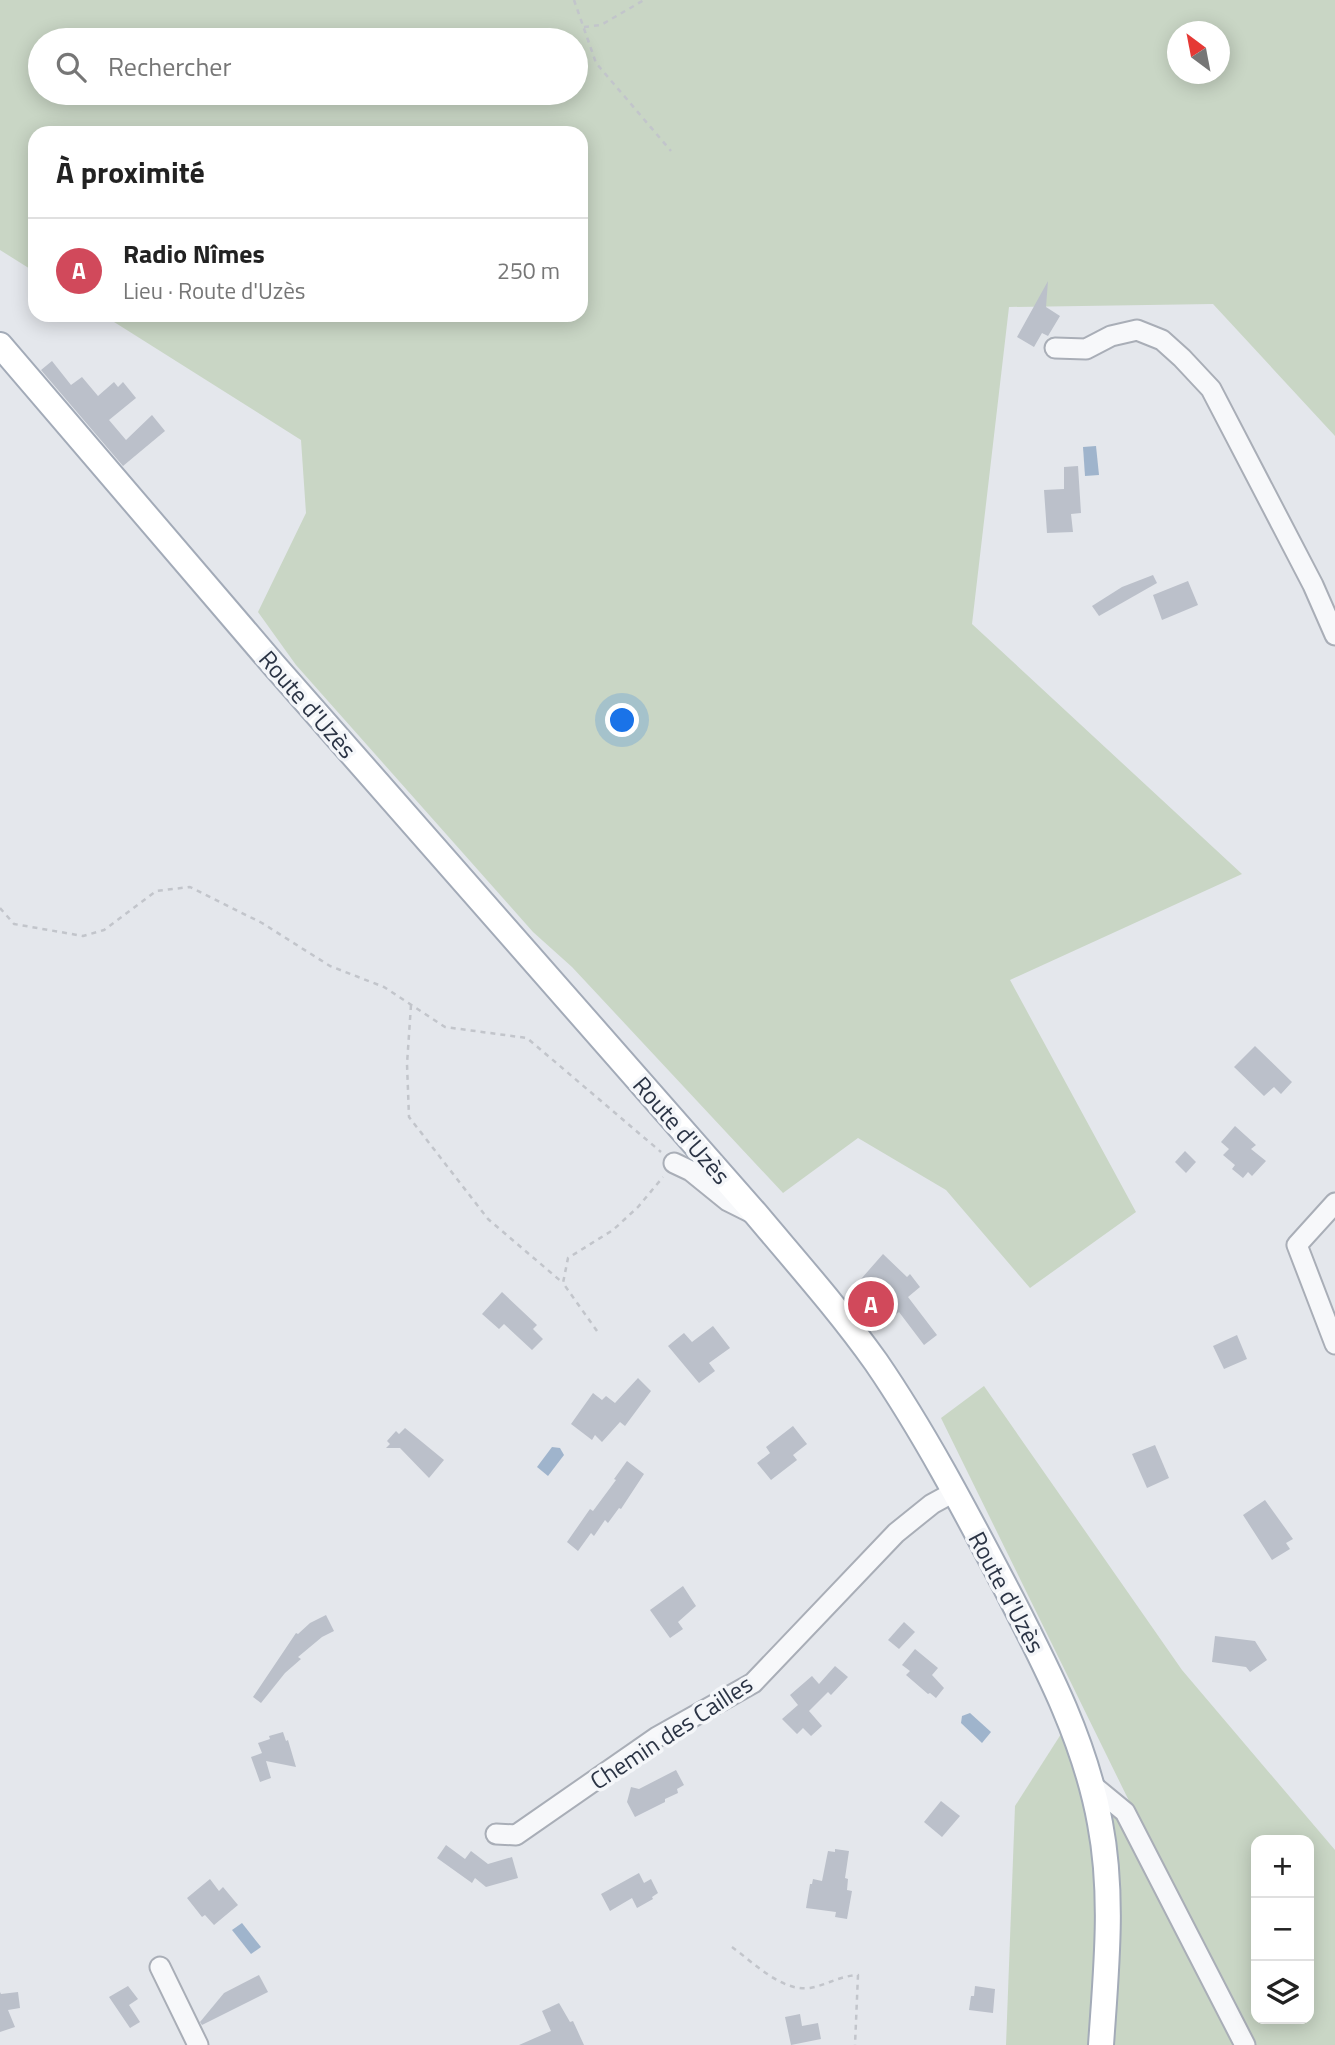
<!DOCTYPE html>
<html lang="fr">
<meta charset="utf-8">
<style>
body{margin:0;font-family:"Titillium Web",sans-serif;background:#f2f2f2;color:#222}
.controls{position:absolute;right:21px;bottom:21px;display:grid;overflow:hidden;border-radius:14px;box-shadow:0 4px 18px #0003}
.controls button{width:63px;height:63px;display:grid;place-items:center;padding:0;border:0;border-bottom:2px solid #e0e0e0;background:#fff;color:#222;font:35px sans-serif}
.compass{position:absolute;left:1167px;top:21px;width:63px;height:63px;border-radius:50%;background:#fff;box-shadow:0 4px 18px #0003;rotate:328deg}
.you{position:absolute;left:623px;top:721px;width:24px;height:24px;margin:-18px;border:5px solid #fff;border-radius:50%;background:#1a73e8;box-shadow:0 0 0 10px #1a73e833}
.badge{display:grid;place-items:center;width:46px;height:46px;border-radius:50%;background:#d1495b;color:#fff;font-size:23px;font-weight:700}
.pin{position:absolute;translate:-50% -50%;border:4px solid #fff;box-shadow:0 2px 7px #0006}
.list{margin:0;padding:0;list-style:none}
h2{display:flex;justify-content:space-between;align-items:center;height:91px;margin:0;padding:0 28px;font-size:30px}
h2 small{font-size:23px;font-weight:400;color:#767676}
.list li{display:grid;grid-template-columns:46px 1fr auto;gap:21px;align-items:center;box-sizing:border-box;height:105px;padding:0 28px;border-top:2px solid #e0e0e0}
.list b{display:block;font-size:26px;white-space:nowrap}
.list p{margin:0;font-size:23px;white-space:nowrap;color:#767676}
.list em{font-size:23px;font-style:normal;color:#767676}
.icon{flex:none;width:38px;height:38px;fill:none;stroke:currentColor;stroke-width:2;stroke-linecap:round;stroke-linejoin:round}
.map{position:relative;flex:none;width:1335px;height:2045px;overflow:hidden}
.search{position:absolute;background:#fff;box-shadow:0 4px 18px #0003;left:28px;top:28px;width:560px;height:77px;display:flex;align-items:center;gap:18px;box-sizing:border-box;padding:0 24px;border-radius:38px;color:#767676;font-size:26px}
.panel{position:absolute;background:#fff;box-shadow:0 4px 18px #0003;left:28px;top:126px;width:560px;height:196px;border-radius:21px}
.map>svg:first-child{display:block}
.green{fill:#c9d6c5;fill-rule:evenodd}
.water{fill:#9fb4cc}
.building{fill:#bbc0ca}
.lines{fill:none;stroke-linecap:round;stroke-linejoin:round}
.minor-casing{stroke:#a9aeb7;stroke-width:23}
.major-casing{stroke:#a3abb8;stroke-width:28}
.path{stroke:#c2c5cb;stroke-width:2.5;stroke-dasharray:5 5;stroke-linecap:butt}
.minor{stroke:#f7f8fa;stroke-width:19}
.major{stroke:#fff;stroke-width:24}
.labels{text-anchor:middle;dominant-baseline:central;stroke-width:7;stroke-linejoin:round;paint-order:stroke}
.street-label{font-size:24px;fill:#2b3445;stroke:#f4f6f9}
</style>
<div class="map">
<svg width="1335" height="2045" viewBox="0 0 1335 2045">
<rect width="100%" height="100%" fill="#e4e7ec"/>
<!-- green -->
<g class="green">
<path d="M0 0H1335V436L1213 304 1009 307 972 624 1242 874 1010 980 1136 1212 1030 1288 946 1190 858 1138 783 1193 572 967 533 932 296 665 258 612 306 513 301 440 103 315H581V133H35V272L0 250ZM1178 32H1220V74H1178ZM40 40H576V93H40Z"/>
<path d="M984 1386 1182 1670 1335 1850V2045H1255L1132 1807 941 1418ZM1256 1840H1309V2019H1256Z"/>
<polygon points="1070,1720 1242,2045 1006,2045 1015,1806"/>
</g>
<!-- water -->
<g class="water">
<polygon points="1096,446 1099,475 1085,476 1083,447"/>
<polygon points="552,1447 560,1448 564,1455 548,1476 537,1467"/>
<polygon points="970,1713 991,1732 982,1743 961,1723 962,1716"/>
<polygon points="242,1923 261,1947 251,1954 232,1930"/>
</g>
<!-- building -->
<g class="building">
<polygon points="1048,281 1046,307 1060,316 1048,336 1042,333 1034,347 1017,337"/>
<polygon points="52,361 71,385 82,377 98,396 114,382 118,387 123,382 136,398 109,420 126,440 152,415 165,431 123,466 41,370"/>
<polygon points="1078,466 1081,513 1071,514 1073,532 1047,533 1044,490 1064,489 1064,467"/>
<polygon points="1153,575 1157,583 1099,616 1092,606 1122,587"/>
<polygon points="1188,581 1198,605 1162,620 1153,595"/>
<polygon points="1255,1046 1292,1082 1281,1094 1274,1087 1264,1096 1234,1067"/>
<polygon points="1235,1126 1256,1145 1251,1149 1266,1161 1252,1176 1248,1172 1243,1178 1232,1169 1235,1165 1223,1155 1229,1149 1221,1142"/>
<polygon points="1185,1151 1196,1162 1186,1173 1175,1162"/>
<polygon points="883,1254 907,1277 910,1274 920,1287 908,1297 937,1335 924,1345 899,1312 878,1329 847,1295"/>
<polygon points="502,1292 537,1325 533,1329 543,1339 532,1350 504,1324 499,1329 482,1314"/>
<polygon points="713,1326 730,1348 709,1363 715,1371 699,1383 668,1346 684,1333 692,1342"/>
<polygon points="1237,1335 1247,1359 1224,1369 1213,1346"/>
<polygon points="638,1378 651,1391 625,1426 620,1422 602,1442 595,1435 592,1440 571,1424 593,1393 602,1400 606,1396 615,1403"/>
<polygon points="793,1426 807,1444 793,1455 797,1460 771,1480 757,1463 770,1453 766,1447"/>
<polygon points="405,1428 444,1460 429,1478 400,1448 386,1448 390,1444 387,1441 396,1431 399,1434"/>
<polygon points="1155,1445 1169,1478 1147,1488 1132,1454"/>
<polygon points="627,1461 644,1474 621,1509 619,1508 608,1523 605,1520 594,1536 591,1533 578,1551 567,1542 590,1509 593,1511 616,1480 614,1479"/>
<polygon points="1265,1500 1293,1539 1286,1543 1290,1549 1272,1560 1243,1515"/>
<polygon points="683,1586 696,1606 678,1622 683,1629 670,1638 650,1610"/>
<polygon points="326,1615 334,1631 322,1637 298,1657 301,1659 285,1673 261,1703 253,1697 296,1633 298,1634 310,1623"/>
<polygon points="904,1622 915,1632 899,1649 888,1640"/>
<polygon points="1215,1636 1255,1641 1267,1660 1250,1672 1246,1667 1212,1662"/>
<polygon points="915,1649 938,1668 932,1675 944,1688 936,1698 930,1693 928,1694 906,1675 910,1671 902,1665"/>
<polygon points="835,1666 848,1677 831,1695 828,1692 809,1711 822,1726 811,1736 803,1728 797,1734 782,1719 798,1705 790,1695 812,1676 819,1684"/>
<polygon points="283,1732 286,1741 288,1740 296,1767 266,1761 271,1778 260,1782 251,1757 262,1753 258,1743 270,1739 269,1736"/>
<polygon points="676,1770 684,1785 677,1789 678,1793 665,1799 665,1802 635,1817 627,1802 631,1787 639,1789"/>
<polygon points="941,1801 960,1816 942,1837 924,1822"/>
<polygon points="446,1845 465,1859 471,1851 488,1864 512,1857 518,1878 486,1887 475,1878 472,1883 437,1858"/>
<polygon points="835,1849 849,1851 845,1878 848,1879 847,1890 852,1891 847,1919 835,1917 836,1912 806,1908 810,1884 812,1884 813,1879 822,1881 828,1851 835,1852"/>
<polygon points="639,1873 644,1883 651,1879 658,1893 652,1897 653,1899 637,1908 632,1898 610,1911 601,1894"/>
<polygon points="210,1879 219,1891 223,1887 238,1905 214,1925 205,1915 202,1917 187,1898"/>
<polygon points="259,1975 268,1992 202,2025 200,2022 224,1993"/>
<polygon points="128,1986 138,1999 129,2005 140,2022 130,2028 109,1997"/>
<polygon points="975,1986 995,1989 993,2013 969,2010 971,1996 974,1996"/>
<polygon points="0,1992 1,1994 18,1992 20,2008 8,2010 15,2027 0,2032"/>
<polygon points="559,2003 570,2022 573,2021 584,2045 519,2045 551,2031 542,2011"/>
<polygon points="800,2014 802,2026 818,2023 821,2039 791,2045 785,2017"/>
</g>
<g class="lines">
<defs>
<g id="minor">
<polyline points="1055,348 1086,349 1111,336 1137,330 1162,340 1182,358 1211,389 1313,585 1335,635"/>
<polyline points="674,1163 691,1171 728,1201 752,1213"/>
<polyline points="1335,1203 1297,1245 1335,1344"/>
<polyline points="1091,1784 1125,1812 1245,2045"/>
<polyline points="496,1834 516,1835 657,1737 753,1683 896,1533 932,1504 954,1492"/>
<polyline points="160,1967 198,2045"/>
</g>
<path id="major" d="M0 345 273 664 756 1214C797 1263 839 1310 876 1362 926 1435 967 1514 1008 1592 1046 1666 1085 1740 1100 1823 1114 1896 1106 1971 1101 2045"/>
</defs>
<!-- minor casing -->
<use href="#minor" class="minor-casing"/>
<!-- major casing -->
<use href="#major" class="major-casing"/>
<!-- path -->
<g class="path">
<polyline points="574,0 596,63 671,151"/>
<polyline points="584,27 601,25 644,0"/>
<polyline points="0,908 14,924 83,936 104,930 156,891 190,887 262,923 330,966 384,987 445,1027 527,1038 661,1152"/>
<polyline points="411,1005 407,1064 409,1117 488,1219 563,1283"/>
<polyline points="597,1331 563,1283 568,1258 613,1230 638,1207 663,1177"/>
<path d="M732 1947C754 1963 782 1992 810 1988 827 1985 839 1976 858 1975L855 2045"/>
</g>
<!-- minor -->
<use href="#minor" class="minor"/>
<!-- major -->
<use href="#major" class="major"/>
</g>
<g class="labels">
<!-- street labels -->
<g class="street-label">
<text transform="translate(308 704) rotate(49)">Route d'Uzès</text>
<text transform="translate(682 1130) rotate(49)">Route d'Uzès</text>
<text transform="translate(1007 1592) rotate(62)">Route d'Uzès</text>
<text transform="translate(671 1732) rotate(-33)">Chemin des Cailles</text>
</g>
</g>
</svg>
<div class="controls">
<button>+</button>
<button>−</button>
<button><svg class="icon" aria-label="layers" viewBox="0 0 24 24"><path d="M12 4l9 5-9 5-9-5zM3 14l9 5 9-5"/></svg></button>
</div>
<svg class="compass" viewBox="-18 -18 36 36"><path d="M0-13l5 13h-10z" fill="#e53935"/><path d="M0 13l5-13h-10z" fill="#767676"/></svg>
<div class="you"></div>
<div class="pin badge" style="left:871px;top:1304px">A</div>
<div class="search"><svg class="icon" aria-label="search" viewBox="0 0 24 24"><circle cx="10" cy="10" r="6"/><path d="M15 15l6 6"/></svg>Rechercher</div>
<section class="panel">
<h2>À proximité<small></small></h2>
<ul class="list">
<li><span class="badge">A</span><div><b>Radio Nîmes</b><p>Lieu · Route d'Uzès</p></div><em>250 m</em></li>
</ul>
</section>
</div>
